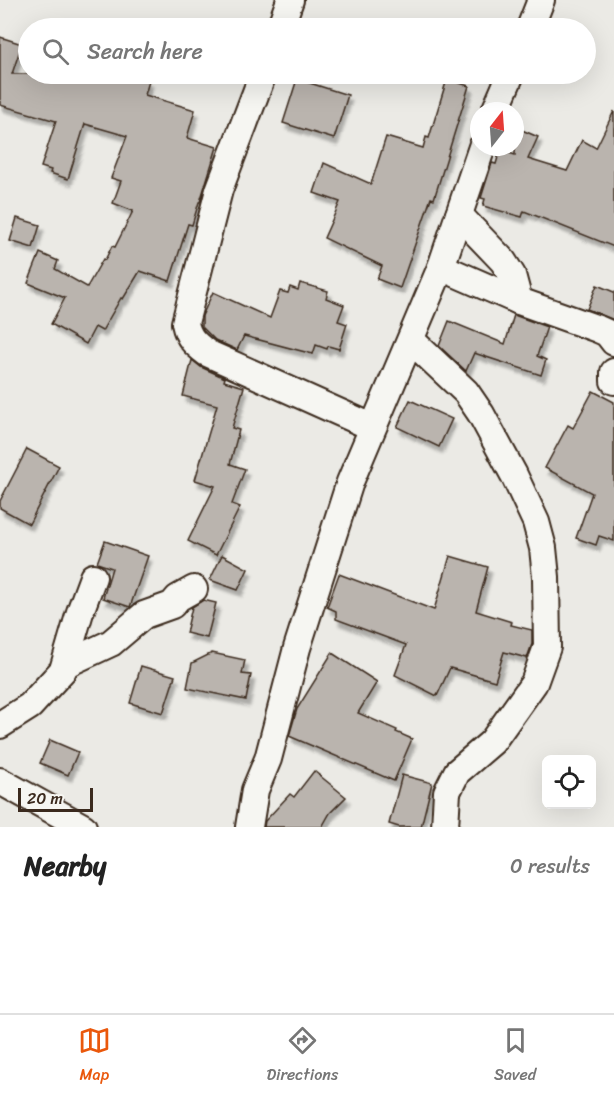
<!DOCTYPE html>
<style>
body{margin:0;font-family:Sriracha,sans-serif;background:#f6f6f6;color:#222}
.controls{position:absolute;right:18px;bottom:18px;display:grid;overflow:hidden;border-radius:9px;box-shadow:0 6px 24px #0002}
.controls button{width:54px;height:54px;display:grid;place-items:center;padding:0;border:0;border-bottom:2px solid #e0e0e0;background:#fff;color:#222;font:30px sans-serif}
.compass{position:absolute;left:470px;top:102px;width:54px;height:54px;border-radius:50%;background:#fff;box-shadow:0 6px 24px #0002;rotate:17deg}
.scale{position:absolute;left:18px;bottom:15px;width:75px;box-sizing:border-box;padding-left:6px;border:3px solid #3b2a1e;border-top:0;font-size:16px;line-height:21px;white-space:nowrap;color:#3b2a1e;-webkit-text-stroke:4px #f6f6f2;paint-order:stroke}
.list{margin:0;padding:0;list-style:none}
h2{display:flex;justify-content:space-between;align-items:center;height:78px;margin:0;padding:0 24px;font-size:26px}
h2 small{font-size:20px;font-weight:400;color:#767676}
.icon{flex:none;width:33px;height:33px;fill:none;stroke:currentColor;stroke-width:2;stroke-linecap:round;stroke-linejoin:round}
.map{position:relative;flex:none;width:614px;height:827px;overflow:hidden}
.search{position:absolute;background:#fff;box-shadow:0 6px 24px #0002;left:18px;right:18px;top:18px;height:66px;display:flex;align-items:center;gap:15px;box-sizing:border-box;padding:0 21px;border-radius:33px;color:#767676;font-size:22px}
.sheet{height:186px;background:#fff}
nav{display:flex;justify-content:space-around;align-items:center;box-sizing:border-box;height:84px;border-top:2px solid #e0e0e0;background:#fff;font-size:16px;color:#767676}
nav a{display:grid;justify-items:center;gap:3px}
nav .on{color:#ea580c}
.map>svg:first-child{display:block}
.building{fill:#bab4ae;stroke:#3b2a1e;stroke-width:1.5;filter:url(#shadow)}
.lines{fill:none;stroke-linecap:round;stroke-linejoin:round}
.minor-casing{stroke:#3b2a1e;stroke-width:30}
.minor{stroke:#f6f6f2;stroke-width:26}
</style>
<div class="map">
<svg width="614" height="827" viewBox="0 0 614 827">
<defs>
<filter id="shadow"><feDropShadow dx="3.5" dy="6" stdDeviation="1.5" flood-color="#0004"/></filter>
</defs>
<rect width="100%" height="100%" fill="#ebeae5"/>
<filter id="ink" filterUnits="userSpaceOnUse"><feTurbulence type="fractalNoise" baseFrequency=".0167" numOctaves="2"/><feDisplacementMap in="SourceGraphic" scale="12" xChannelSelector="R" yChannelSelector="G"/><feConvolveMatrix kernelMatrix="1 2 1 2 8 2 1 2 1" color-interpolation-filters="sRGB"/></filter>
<g filter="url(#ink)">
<!-- building -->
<g class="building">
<polygon points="0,37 22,44 12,74 127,74 149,81 145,95 195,110 187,138 217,147 200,202 199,202 192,225 188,224 170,281 140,271 123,299 121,298 102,331 95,327 86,344 51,324 65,298 28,283 40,253 58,261 55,269 87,287 103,259 105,260 112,246 115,247 133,211 113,203 121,181 111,178 127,136 85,124 68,179 50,173 51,170 41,167 56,121 0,105"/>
<polygon points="297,79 348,95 334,139 283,123"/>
<polygon points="447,79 469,86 434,199 431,198 400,288 377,279 382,266 324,238 340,202 314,193 324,163 371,184 386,137 423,148 426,137 429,138"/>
<polygon points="614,111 614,247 524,211 522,217 483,206 485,199 481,198 492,163 496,164 500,150 515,155 515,127 538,137 528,159 567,171 582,140 596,148"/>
<polygon points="17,218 40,225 33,248 10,241"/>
<polygon points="300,283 328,291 326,298 344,305 338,321 347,324 339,349 328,346 327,349 316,345 313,354 244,336 237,350 215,340 202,327 202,316 213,292 270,318 280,291 288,293 290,287 298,290"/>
<polygon points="597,285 614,292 614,320 587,309"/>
<polygon points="514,315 547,327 537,356 546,360 541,375 474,353 466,371 439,346 449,321 505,344"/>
<polygon points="192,360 201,367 225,378 224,381 244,387 232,428 239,430 230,464 245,469 232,504 240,507 216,555 188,541 215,486 195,480 217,405 183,396"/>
<polygon points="593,391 614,402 614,541 599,536 596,545 576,538 592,493 545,468 568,425 573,428"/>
<polygon points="410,400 452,419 439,447 397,427"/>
<polygon points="27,449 59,466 29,524 0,508 0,501"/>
<polygon points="105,541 148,556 130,607 103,598 112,568 97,563"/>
<polygon points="222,555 248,569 238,590 210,580"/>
<polygon points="450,556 488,567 476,611 512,622 511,625 532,630 532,644 527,658 504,652 495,681 450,668 437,696 395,675 406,645 336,619 336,611 327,607 339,574 434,610"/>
<polygon points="203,600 216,603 207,638 186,633 192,607"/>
<polygon points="212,653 245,660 242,674 251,675 246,700 187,688 192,663"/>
<polygon points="332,653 377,682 358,713 397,730 396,732 412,739 394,781 289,736 297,709"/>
<polygon points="141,666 175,676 163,713 130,703"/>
<polygon points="50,740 78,752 68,775 40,763"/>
<polygon points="314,771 346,797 330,813 322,827 264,827 265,821 290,794 294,797"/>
<polygon points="402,775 432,783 421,827 399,827 389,824"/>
</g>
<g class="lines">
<defs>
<g id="minor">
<polyline points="280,28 290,0"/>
<polyline points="530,28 541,0"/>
<path d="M263 74 219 190 185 323C188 338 195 344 207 353L372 427"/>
<polyline points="495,111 511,74"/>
<polyline points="459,215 503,261 512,275 519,301"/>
<polyline points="441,267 519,301 598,329 607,333 614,342"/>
<polyline points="411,340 466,392 481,414 514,475 536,522 543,548 546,577 547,647 534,683 492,742 457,772 447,792 445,827"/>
<polyline points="614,372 614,381"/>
<polyline points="66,664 111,643 144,615 172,605 178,598 194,589"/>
<polyline points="0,725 30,706 63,670 80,612 93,577"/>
<polyline points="0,781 83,827"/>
<polyline points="249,827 255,790 268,759 297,648 350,482 441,267 482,147"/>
</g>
</defs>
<!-- minor casing -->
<use href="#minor" class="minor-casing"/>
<!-- minor -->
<use href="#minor" class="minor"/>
</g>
</g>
</svg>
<div class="controls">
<button><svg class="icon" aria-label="locate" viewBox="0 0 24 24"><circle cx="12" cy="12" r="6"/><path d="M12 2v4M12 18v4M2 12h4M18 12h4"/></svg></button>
</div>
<svg class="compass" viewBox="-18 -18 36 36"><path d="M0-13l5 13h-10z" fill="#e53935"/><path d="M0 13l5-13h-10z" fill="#767676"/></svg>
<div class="scale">20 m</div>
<div class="search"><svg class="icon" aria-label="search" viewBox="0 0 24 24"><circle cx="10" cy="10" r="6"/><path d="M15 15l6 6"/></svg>Search here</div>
</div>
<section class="sheet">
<h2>Nearby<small>0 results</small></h2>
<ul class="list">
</ul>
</section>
<nav>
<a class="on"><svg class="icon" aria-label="map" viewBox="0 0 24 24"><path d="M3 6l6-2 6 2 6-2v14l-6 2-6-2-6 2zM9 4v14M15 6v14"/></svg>Map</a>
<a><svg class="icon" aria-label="directions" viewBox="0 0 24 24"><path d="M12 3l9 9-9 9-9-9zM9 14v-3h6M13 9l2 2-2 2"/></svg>Directions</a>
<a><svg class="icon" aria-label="saved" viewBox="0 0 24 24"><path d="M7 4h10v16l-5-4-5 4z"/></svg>Saved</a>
</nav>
